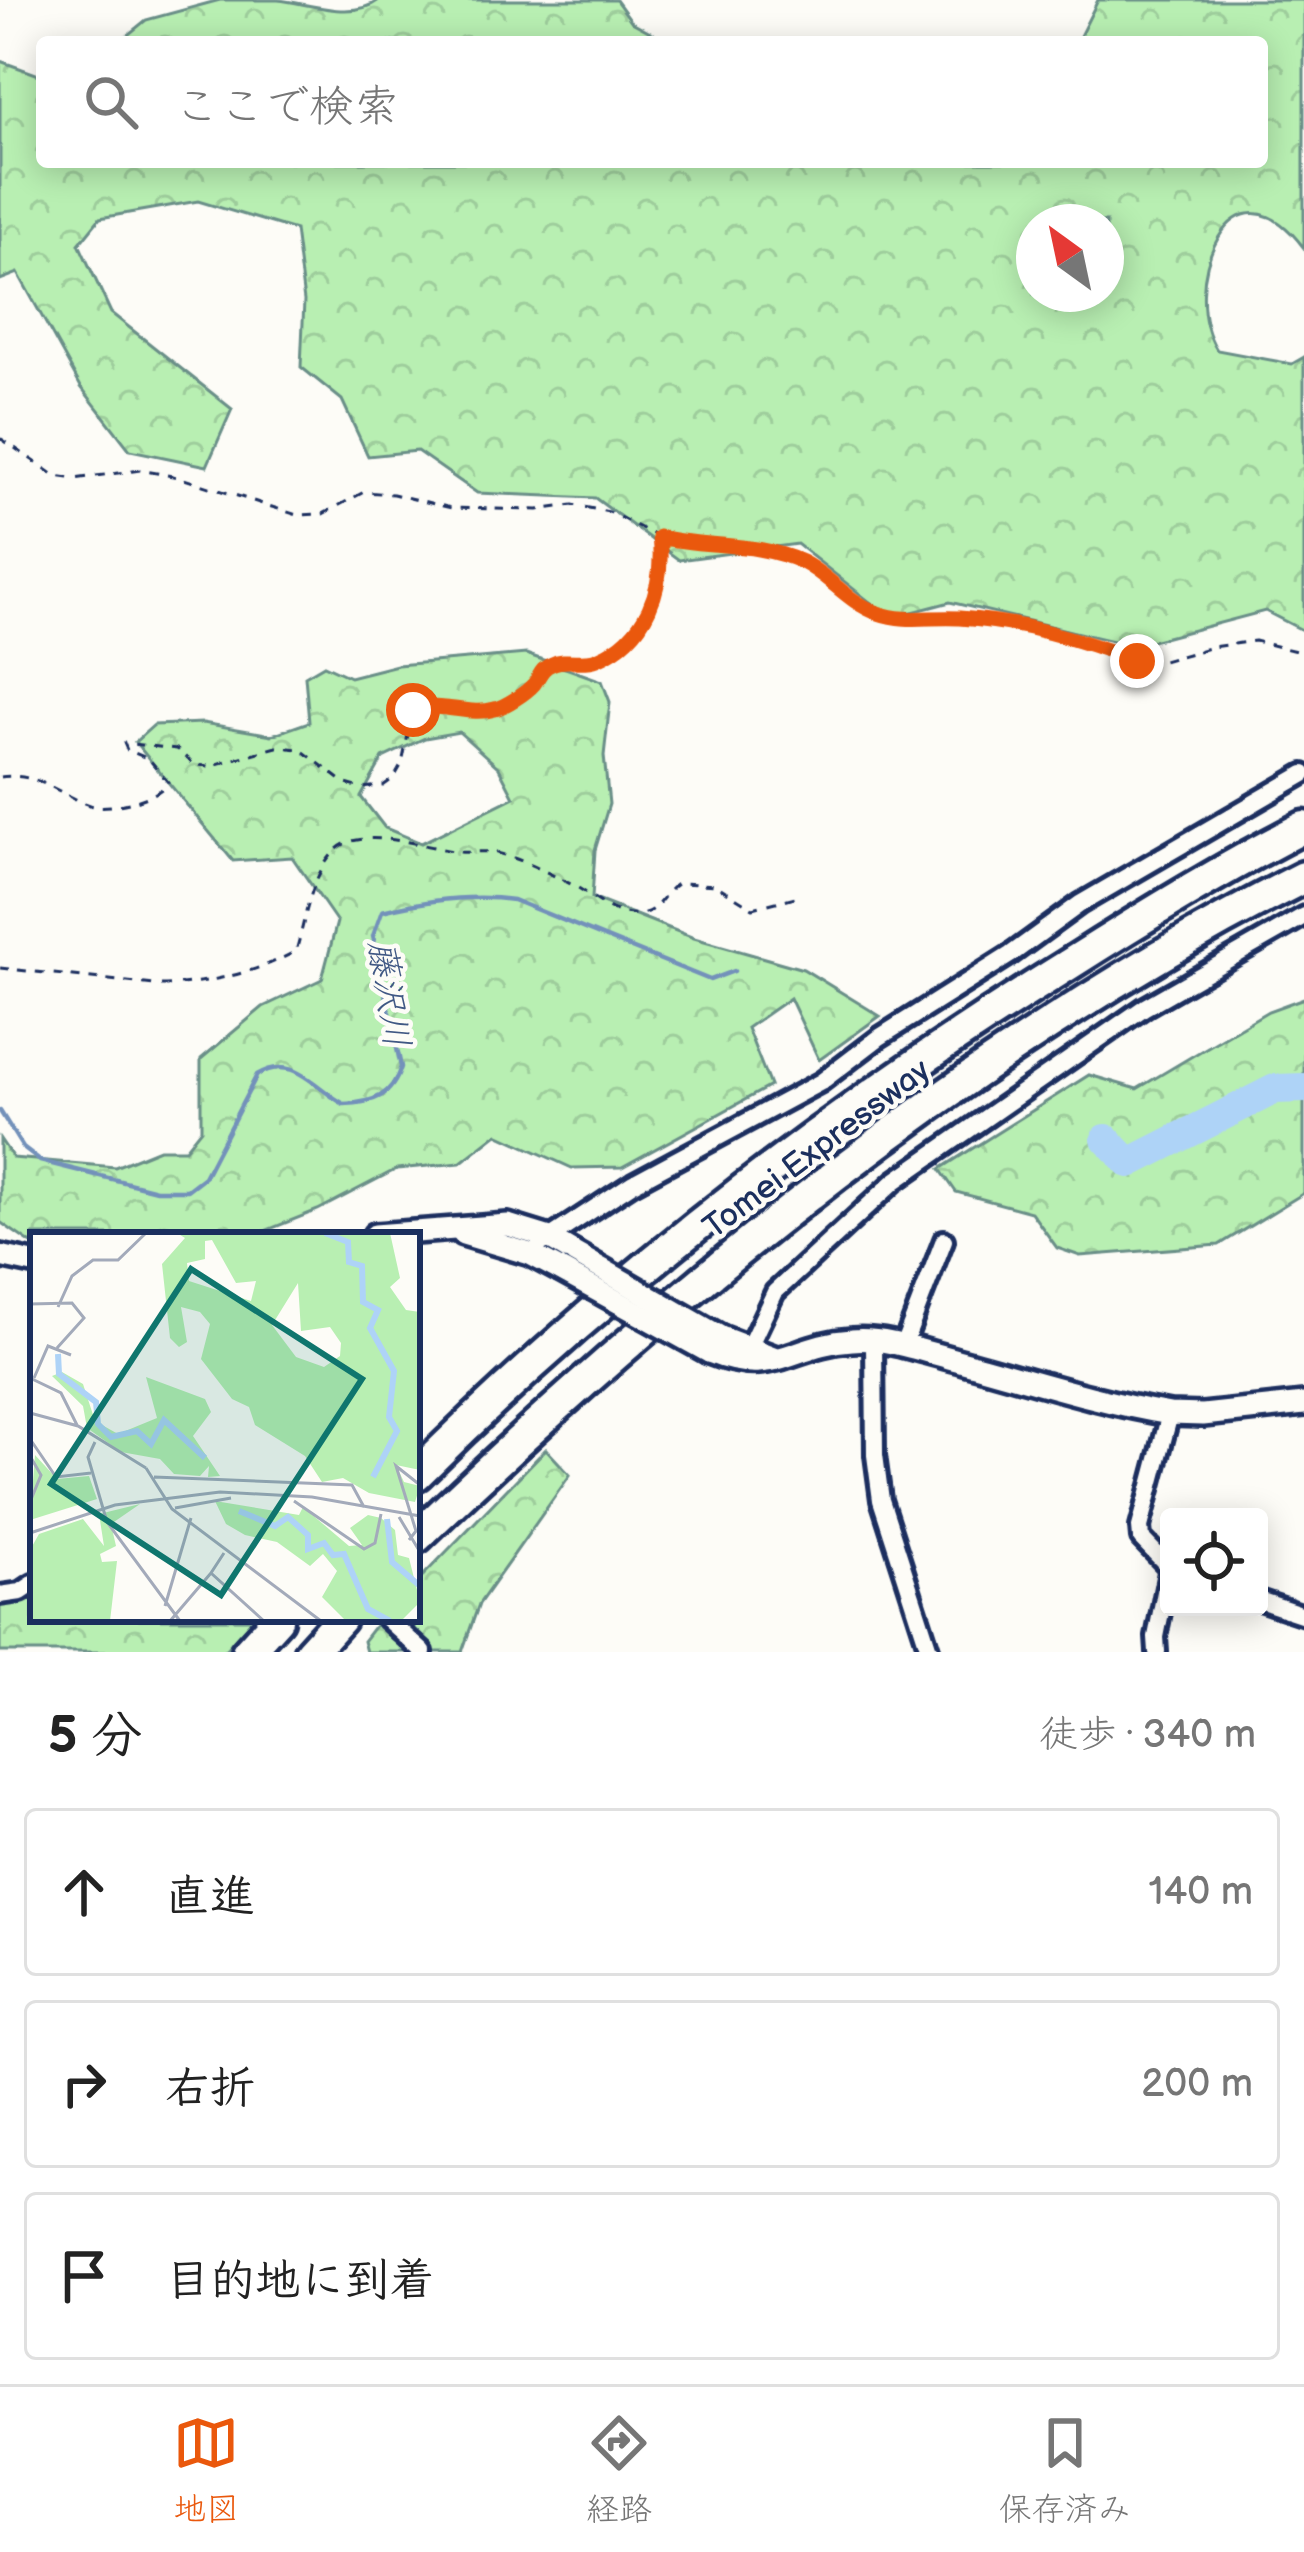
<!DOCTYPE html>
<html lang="ja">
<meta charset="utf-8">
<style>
body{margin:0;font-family:"Balsamiq Sans","Klee One",sans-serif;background:#f2f2f2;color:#222}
.controls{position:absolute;right:36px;bottom:36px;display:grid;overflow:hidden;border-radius:12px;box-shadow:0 6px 30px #0003}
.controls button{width:108px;height:108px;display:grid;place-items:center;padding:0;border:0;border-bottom:3px solid #e0e0e0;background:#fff;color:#222;font:60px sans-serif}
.compass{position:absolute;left:1016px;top:204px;width:108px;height:108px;border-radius:50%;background:#fff;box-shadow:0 6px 30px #0003;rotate:327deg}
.stop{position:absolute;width:36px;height:36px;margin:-27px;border:9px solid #ea580c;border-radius:50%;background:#fff}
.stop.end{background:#ea580c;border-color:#fff;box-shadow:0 3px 12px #0008}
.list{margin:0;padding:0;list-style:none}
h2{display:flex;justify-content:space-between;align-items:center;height:156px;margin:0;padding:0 48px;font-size:51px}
h2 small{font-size:39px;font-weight:400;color:#767676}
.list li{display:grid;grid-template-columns:78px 1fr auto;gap:36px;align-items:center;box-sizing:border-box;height:168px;margin:0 24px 24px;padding:0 24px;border:3px solid #e0e0e0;border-radius:12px}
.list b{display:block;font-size:45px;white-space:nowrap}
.list em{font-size:39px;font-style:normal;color:#767676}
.icon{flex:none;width:66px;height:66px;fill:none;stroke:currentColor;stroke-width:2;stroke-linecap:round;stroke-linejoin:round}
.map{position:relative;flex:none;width:1304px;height:1652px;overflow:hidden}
.search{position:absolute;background:#fff;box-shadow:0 6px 30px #0003;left:36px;right:36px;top:36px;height:132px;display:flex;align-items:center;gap:30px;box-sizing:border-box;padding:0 42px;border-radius:12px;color:#767676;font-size:45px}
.sheet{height:732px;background:#fff}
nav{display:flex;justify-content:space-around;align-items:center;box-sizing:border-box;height:168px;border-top:3px solid #e0e0e0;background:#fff;font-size:33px;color:#767676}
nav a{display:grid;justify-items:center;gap:6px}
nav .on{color:#ea580c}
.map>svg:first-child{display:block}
.forest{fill:url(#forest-crowns);stroke:#6a8f88;stroke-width:3;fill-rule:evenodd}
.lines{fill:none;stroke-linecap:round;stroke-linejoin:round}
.stream{stroke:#7391ba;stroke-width:4.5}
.river{stroke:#aed3f7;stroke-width:30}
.minor-casing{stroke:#1b2f5e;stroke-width:26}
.tertiary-casing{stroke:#1b2f5e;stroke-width:30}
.motorway-casing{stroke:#1b2f5e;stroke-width:39}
.path{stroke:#1b2f5e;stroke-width:3;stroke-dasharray:9 9;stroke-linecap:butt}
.minor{stroke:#fdfcf7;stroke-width:16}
.tertiary{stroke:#fdfcf7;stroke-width:21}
.motorway{stroke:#fdfcf7;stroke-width:30}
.tertiary-bridge-casing{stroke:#1b2f5e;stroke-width:30;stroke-linecap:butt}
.tertiary-bridge{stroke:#fdfcf7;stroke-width:21}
.route{stroke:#ea580c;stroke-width:15}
.labels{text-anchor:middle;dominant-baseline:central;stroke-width:9;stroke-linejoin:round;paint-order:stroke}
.street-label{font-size:33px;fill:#1b2f5e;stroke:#fdfcf7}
.water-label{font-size:36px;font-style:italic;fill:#405884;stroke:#fdfcf7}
.inset-river{fill:none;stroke:#aed3f7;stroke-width:6}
.inset-road{fill:none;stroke:#a3aaba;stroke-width:3}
.view{fill:#0f766e;fill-opacity:0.15;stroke:#0f766e;stroke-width:6}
.inset-edge{fill:none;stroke:#1b2f5e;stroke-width:6}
</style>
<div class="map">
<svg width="1304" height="1652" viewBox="0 0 1304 1652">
<defs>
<pattern id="forest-crowns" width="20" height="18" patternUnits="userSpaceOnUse" patternTransform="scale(3)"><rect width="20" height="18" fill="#b8efb2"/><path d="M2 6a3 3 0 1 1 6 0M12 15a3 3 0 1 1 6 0" fill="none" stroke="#9ecd9c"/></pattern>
</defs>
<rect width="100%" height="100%" fill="#fdfcf7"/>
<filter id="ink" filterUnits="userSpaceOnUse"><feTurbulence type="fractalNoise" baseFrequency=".00833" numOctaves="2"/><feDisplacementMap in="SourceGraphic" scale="24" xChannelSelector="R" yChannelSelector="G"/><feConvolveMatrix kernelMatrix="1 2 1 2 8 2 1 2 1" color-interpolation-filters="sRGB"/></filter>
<g filter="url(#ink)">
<!-- forest -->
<g class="forest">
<path d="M220 0C239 0 259 0 278 0 309 3 352 21 379 0H616L632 22 669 42H119L146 20Z"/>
<path d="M1098 0H1304V248C1231 150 1177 286 1217 350L1292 364 1304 357V631L1265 611 1133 646 950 602 890 618 797 544 679 560 595 498 477 493 417 451 368 456 342 400 301 367 304 301 295 230 198 201 100 218 79 244 111 313 232 409 207 466 130 450 81 387 18 273 0 280V61L42 76V162H1262V42H1077ZM1034 222H1106V294H1034Z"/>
<path d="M526 654 602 681 610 702 604 756 609 804 595 850 592 898 694 938 803 969 880 1016 819 1060 790 998 747 1028 770 1086 622 1167 572 1168 497 1134 460 1163 397 1169 318 1210 255 1235H33V1245L0 1222V1139L13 1158 115 1167 159 1149H185L201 1129V1059L263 1007 322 979 337 922 292 857 233 861 135 742 154 725 203 723 272 735 309 722 305 676 324 665 350 677 397 665ZM459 732 499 768 514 797 421 843 385 828 361 797 383 758 425 738Z"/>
<polygon points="1304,998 1304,1193 1219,1245 1080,1256 1057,1248 1031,1212 956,1192 940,1169 1089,1075 1137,1089 1268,1011"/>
<polygon points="546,1449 570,1475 479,1604 462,1652 366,1652 363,1641 380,1619 417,1619 417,1582"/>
<polygon points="33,1594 33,1619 253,1619 223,1652 0,1652 0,1605"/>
</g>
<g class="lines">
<!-- stream -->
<path class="stream" d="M0 1111 23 1148 40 1161 156 1190H187L204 1177 257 1075C293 1053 313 1087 344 1104 374 1103 392 1096 401 1067L373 936 382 911C423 901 471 894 513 900L710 980 734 971"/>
<!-- river -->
<polyline class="river" points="1106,1139 1129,1163 1275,1089 1304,1088"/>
<defs>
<g id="minor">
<polyline points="540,1244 633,1183 821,1082 880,1037 1010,955 1080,904 1304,774"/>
<polyline points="874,1342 875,1455 881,1500 930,1652"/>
<polyline points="903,1346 944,1240"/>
<polyline points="748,1349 775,1292 895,1181 1145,1007 1304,916"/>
<polyline points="1169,1567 1141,1538 1140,1527 1170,1414"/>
<polyline points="0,1595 21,1592 33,1584"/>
<polyline points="1259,1600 1304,1615"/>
<polyline points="387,1619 423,1652"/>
<polyline points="1157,1652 1156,1637 1169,1572"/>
</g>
<g id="tertiary">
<polyline points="463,1234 530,1254 560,1270"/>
<polyline points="375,1235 508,1225 547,1237 574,1253"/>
<polyline points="0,1256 33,1263"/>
<polyline points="721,1337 776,1358"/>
<path d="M709 1352C775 1379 790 1344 852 1340 884 1337 922 1351 953 1359 1024 1378 1097 1402 1170 1414L1203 1415 1304 1404"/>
</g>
<g id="motorway">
<path d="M417 1474C614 1279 833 1111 1068 965 1145 916 1223 868 1304 827"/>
<path d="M417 1537C681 1283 975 1044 1304 877"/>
<polyline points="247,1652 277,1619"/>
<polyline points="310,1652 340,1619"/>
</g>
</defs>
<!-- minor casing -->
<use href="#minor" class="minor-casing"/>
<!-- tertiary casing -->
<use href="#tertiary" class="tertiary-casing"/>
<!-- motorway casing -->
<use href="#motorway" class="motorway-casing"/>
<!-- path -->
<g class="path">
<polyline points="0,438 56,476 75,479 140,470 178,477 297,515 323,514 364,492 393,494 451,508 538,510 573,505 609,512 659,537 699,546 763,547 807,564 843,595 878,613 913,621 957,618 1070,635 1137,661 1163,661 1212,647 1255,641 1304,653"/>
<path d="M0 777C38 772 56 793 90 805 107 811 159 799 168 782L149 759 127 750 124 743 177 749 194 765 209 766 277 747 300 749 346 784 361 788 383 786 394 778 402 764 413 710C443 701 467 717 495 709 506 706 526 693 533 685 540 677 541 669 551 664 565 657 582 665 596 660 646 640 664 587 659 538"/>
<path d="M0 968 155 985C202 985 255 974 296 951 306 918 310 876 336 850 361 825 428 848 460 852 472 853 485 850 497 853 522 859 550 874 573 885 594 896 611 916 638 914 660 913 662 892 679 883L716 885 753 908 799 896"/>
</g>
<!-- minor -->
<use href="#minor" class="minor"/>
<!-- tertiary -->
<use href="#tertiary" class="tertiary"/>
<!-- motorway -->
<use href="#motorway" class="motorway"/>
<defs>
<g id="tertiary-bridge">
<polyline points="574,1253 721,1337"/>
<polyline points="560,1270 709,1352"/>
</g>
</defs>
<!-- tertiary-bridge casing -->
<use href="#tertiary-bridge" class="tertiary-bridge-casing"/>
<!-- tertiary-bridge -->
<use href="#tertiary-bridge" class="tertiary-bridge"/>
</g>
</g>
<g class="lines" filter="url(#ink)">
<!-- route -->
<path class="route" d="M413 710C443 701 468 717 495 709 506 706 526 693 534 684 540 676 541 668 552 664 565 657 583 665 597 659 647 638 665 587 659 537 707 548 757 541 802 562 829 575 847 602 878 613 906 623 931 616 959 618 1022 622 1079 639 1137 661"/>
</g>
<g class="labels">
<!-- street labels -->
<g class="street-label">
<text transform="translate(817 1149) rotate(-37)">Tomei Expressway</text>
</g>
<!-- water labels -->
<g class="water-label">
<text transform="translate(388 994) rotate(81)">藤沢川</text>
</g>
</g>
<!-- overview -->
<g transform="translate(30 1232)">
<rect width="390" height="390" fill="#fdfcf7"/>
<path d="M147 1H360L370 46 360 55 376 78 390 80V238L366 233 374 250 390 254 385 270 339 261 313 246 292 250 275 224 225 193 219 175 202 167 171 127 180 92 170 80 151 75 157 110 149 115 140 106 132 32 155 6ZM182 8 206 51 226 49 221 69 159 49 157 31 175 27V9ZM268 51 271 99 300 95 311 111 310 124 294 135 266 125 242 93ZM32 140 53 152 65 189 88 202 127 186 116 145 175 167 181 180 163 204 190 244 178 245 179 234 170 244 144 242 130 227 91 220 57 196 53 174 22 144ZM5 223 27 247 59 244 67 267 0 288ZM185 269 269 283 273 275 319 314 332 313 320 296 338 283 351 286 365 298 368 323 379 326 390 370 371 389H316L292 365 307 339 293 322 280 334 247 310 215 303 196 292ZM110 272 81 292 86 314 70 322 72 330 87 329 80 389H0V318L9 302 53 287 74 314 69 282Z" fill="#b8efb2" fill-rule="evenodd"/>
<path class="inset-river" d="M295 1 318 10 319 30 332 34 333 70 348 78 340 96 364 139 359 185 367 199 343 245M28 122 29 142 66 170 68 192 81 205 107 199 121 212 134 188 175 226M209 279 245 294 258 285 278 303V317L294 311 303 323 314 322 338 377 360 389M357 287 362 330 390 354"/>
<path class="inset-road" d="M0 72 42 71 54 86 27 116M28 75 42 44 63 28H88L116 1M0 146 31 161 47 193M4 146 18 114 41 123M0 181 48 194 116 236M0 207 26 245 61 241M65 210 58 225 77 290 150 389M0 224 11 243 0 270M116 236 142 277 291 389M124 245 322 253 334 275M264 269 334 317 345 311 351 282M145 276 201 266M369 285 390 320M0 301 85 273 190 260 282 265 390 284M379 308 386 299 366 234 390 253M194 321 181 341 234 389M135 374 161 286M140 389 181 341"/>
<path class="view" d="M161 37 332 147 191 363 21 252Z"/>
<rect width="390" height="390" class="inset-edge"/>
</g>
</svg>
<div class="controls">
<button><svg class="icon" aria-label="locate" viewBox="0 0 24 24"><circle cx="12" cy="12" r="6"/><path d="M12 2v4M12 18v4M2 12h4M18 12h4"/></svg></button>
</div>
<svg class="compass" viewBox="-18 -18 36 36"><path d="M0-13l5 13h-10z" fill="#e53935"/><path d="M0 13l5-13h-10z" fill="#767676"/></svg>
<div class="stop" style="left:413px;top:710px"></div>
<div class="stop end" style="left:1137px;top:661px"></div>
<div class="search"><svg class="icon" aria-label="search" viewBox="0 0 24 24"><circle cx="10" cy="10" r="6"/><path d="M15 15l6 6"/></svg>ここで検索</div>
</div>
<section class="sheet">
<h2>5 分<small>徒歩 · 340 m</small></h2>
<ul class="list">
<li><svg class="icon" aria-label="ahead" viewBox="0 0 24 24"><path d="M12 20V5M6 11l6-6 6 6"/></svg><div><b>直進</b></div><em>140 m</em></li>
<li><svg class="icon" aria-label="right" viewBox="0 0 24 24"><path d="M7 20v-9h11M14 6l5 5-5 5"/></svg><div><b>右折</b></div><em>200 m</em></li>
<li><svg class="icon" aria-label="arrive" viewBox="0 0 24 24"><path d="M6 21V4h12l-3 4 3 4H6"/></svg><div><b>目的地に到着</b></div></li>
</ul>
</section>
<nav>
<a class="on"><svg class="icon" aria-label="map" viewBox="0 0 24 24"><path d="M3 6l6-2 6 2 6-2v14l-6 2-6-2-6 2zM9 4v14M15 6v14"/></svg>地図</a>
<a><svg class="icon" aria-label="directions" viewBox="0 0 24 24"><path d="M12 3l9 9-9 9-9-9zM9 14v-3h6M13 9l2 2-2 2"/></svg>経路</a>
<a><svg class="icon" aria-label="saved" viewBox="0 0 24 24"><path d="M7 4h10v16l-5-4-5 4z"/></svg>保存済み</a>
</nav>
